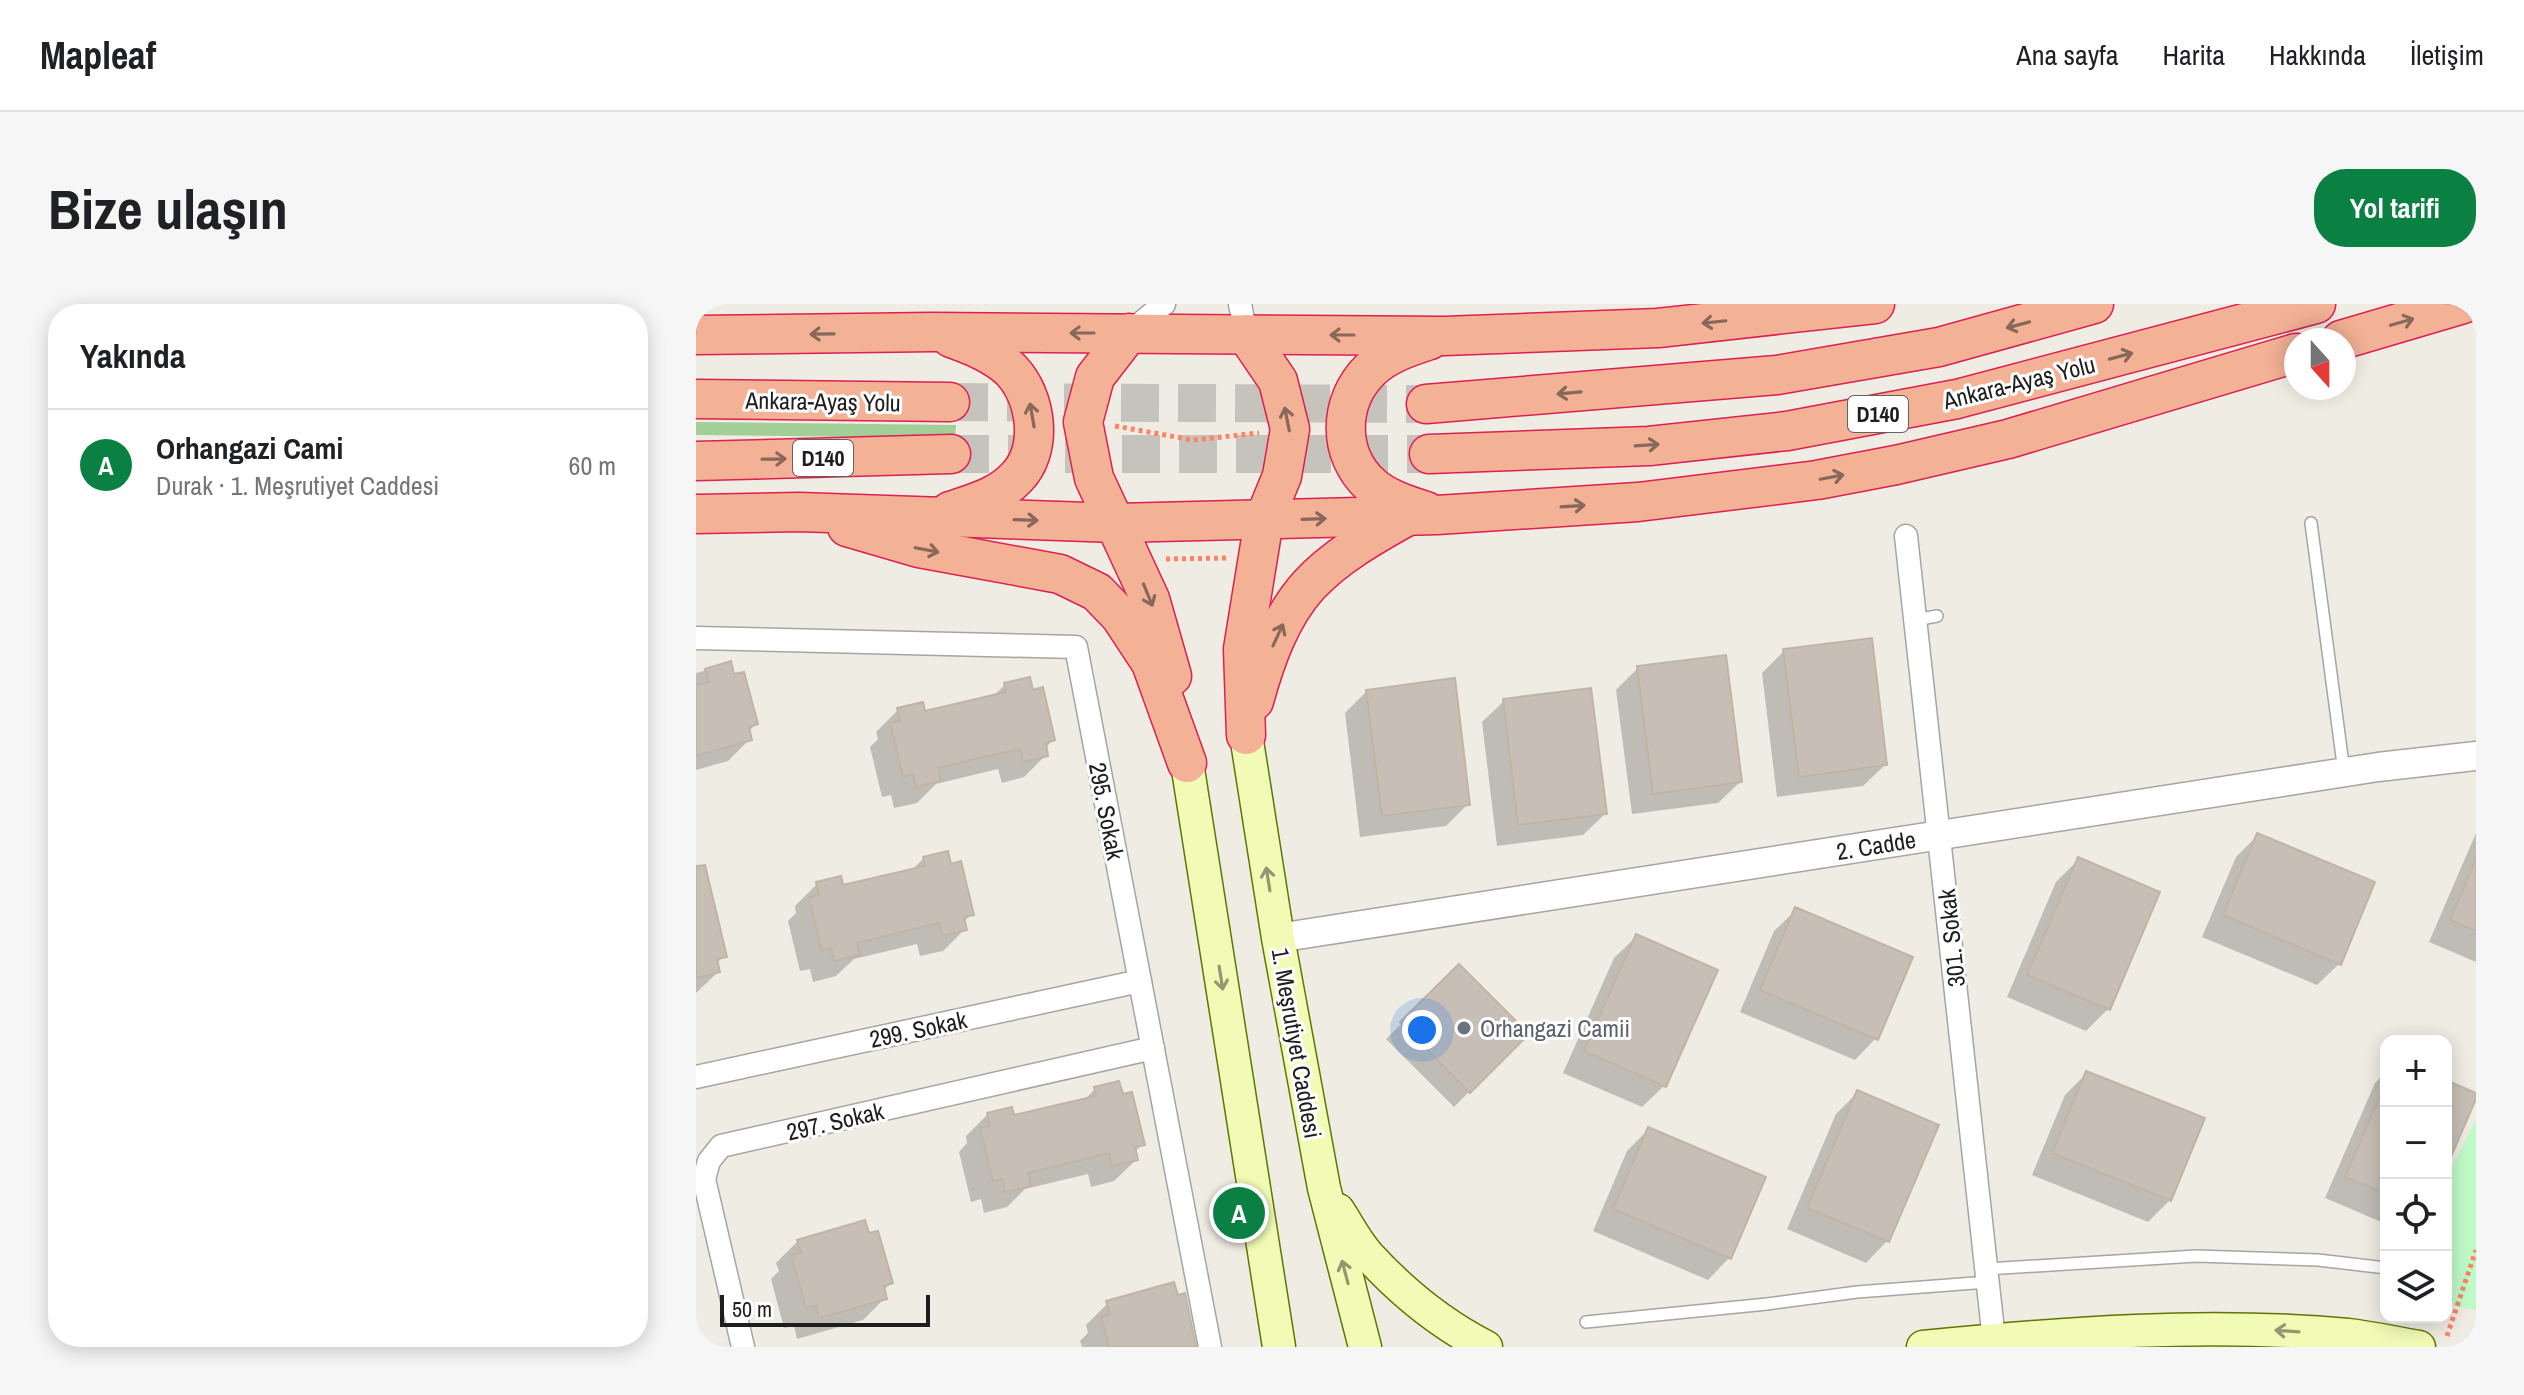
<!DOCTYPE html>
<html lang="tr">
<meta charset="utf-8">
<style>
body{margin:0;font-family:"Archivo Narrow",sans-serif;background:#f6f6f6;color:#202124}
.controls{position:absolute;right:24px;bottom:24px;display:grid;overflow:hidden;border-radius:16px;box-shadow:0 4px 20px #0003}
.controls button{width:72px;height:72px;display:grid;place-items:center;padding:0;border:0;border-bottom:2px solid #e0e0e0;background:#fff;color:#202124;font:40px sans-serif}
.compass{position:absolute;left:1588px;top:24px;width:72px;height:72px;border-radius:50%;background:#fff;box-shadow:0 4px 20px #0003;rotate:159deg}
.scale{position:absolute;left:24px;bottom:20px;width:210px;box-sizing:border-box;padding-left:8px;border:4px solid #1e1e1e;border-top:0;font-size:22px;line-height:28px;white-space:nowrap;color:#1e1e1e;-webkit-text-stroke:6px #fff;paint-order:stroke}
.you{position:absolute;left:726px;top:726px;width:28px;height:28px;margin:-20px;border:6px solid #fff;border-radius:50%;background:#1a73e8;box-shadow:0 0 0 12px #1a73e833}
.badge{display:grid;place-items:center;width:52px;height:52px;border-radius:50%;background:#0b8043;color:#fff;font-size:26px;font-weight:700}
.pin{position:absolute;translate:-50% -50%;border:4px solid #fff;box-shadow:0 2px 8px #0006}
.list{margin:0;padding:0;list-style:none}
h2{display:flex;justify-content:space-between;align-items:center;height:104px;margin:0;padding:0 32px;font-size:34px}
h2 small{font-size:26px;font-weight:400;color:#757577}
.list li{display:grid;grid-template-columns:52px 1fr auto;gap:24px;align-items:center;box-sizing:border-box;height:112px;padding:0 32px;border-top:2px solid #e0e0e0}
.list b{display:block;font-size:30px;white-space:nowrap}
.list p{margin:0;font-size:26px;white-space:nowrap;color:#757577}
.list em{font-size:26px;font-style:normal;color:#757577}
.icon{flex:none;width:44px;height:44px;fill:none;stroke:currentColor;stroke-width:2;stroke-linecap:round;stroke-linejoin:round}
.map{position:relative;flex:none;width:1780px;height:1043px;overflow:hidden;border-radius:32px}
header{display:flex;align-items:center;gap:48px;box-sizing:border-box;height:112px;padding:0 40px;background:#fff;border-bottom:2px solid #e0e0e0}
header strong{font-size:38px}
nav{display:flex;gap:44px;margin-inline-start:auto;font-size:28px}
.intro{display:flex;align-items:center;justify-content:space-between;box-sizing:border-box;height:192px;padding:0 48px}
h1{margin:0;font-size:56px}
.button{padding:20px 36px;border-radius:32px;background:#0b8043;color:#fff;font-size:28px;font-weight:700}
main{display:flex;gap:48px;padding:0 48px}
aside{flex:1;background:#fff;border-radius:32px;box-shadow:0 4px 20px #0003}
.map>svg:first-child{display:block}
.forest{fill:#a2cf97}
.park{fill:#bffac9}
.shadow{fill:#0003}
.building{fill:#c7bfb6;stroke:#c1b4a5;stroke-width:2}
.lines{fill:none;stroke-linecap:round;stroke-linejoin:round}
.trunk-tunnel{stroke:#c5c3bc;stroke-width:38;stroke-dasharray:38 19;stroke-linecap:butt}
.service-casing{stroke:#a5a5a5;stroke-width:14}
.minor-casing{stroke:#a5a5a5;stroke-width:25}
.tertiary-casing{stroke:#a5a5a5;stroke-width:31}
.secondary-casing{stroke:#5f7702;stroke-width:35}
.trunk-casing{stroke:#dd2050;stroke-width:41}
.path{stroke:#fd8467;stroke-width:5;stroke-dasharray:4 4;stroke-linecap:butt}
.service{stroke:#fff;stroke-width:11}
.minor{stroke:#fff;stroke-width:22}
.tertiary{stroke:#fff;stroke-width:28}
.secondary{stroke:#f1fbb5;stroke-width:32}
.trunk{stroke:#f3b296;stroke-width:38}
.oneway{stroke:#88685a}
.oneway2{stroke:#929871}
.worship-dot{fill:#6b7280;stroke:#fff;stroke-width:3}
.labels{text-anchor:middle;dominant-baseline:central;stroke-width:6;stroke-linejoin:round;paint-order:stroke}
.shield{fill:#fff;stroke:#626262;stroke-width:2}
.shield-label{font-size:22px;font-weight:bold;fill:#1e1e1e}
.street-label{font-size:24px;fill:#1e1e1e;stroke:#fff}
.worship-label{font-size:24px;fill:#5b616d;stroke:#fff;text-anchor:start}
</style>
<header>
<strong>Mapleaf</strong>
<nav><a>Ana sayfa</a><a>Harita</a><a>Hakkında</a><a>İletişim</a></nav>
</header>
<div class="intro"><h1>Bize ulaşın</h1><a class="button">Yol tarifi</a></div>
<main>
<aside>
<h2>Yakında<small></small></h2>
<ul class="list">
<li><span class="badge">A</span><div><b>Orhangazi Cami</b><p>Durak · 1. Meşrutiyet Caddesi</p></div><em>60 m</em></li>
</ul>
</aside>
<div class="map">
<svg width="1780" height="1043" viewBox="0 0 1780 1043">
<rect width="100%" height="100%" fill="#efece3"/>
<!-- forest -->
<polygon class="forest" points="0,118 260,121 259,134 0,131"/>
<!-- park -->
<polygon class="park" points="1780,815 1780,1006 1750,1001 1750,875"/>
<!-- shadow -->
<g class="shadow">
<polygon points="1088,347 1189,461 1167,482 1081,493 1066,369"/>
<polygon points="33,360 60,420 52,428 54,435 32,457 0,466 0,369"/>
<polygon points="942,364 1044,478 1022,499 936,510 920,386"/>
<polygon points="309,381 357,436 349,444 350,451 328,473 306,479 302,465 240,480 221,499 198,504 195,491 186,493 174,443 182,435 180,428 202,406 227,410 296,393"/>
<polygon points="671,387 772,500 750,522 664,533 649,409"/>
<polygon points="808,397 909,510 887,531 801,542 786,418"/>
<polygon points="1780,529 1780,658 1733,638"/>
<polygon points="1562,531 1643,660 1621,681 1506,633 1540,553"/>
<polygon points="228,554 254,562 276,610 267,618 269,625 247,647 224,652 221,640 158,655 140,672 117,678 114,665 104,667 92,617 100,609 99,602 121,580 146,584 215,567"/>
<polygon points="1382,556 1462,589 1412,705 1390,727 1311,693 1360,578"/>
<polygon points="0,593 28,652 20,660 22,668 0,689"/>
<polygon points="1100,606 1180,734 1159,756 1044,708 1078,627"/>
<polygon points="940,633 968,782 946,803 867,769 918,654"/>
<polygon points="763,663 830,730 758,803 690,735"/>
<polygon points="1690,768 1690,920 1629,894 1679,779"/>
<polygon points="1391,769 1474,896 1452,918 1336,871 1369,791"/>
<polygon points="399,785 447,840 438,848 440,856 418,877 395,883 392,870 329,885 311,903 288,909 285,895 275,898 263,848 271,839 270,832 292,810 317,814 387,797"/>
<polygon points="1162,788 1191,937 1170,959 1091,925 1140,810"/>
<polygon points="953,825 1033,954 1012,976 897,927 931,847"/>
<polygon points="102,937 195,979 187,987 189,994 167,1016 101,1035 98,1022 88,1024 75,975 83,967 80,959"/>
<polygon points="412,999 496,1043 386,1043 384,1037 392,1029 390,1021"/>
</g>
<!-- building -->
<g class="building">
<polygon points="1176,334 1191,461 1103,473 1087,345"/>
<polygon points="1030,351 1046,478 957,490 941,362"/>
<polygon points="35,357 38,370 48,368 62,420 53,423 56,436 0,452 0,381 13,378 9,365"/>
<polygon points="334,373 337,386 347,383 359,436 350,439 352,452 327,458 324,445 283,454 242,464 245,477 220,483 217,470 207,473 194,419 204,417 201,404 227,398 229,407 310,388 308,379"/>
<polygon points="759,374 774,501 686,512 670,386"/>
<polygon points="895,384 911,510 822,521 807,395"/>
<polygon points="1561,529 1679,578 1645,661 1527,611"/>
<polygon points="252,547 255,560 265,557 278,611 268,613 271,626 246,632 243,619 161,639 164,651 138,657 135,644 126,647 113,594 123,591 120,578 145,572 147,581 229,562 227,553"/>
<polygon points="1382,553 1464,588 1414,706 1331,671"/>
<polygon points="1780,555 1780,627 1754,616"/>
<polygon points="9,561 31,653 21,655 24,668 0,674 0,562"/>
<polygon points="1099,603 1217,653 1182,736 1064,686"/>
<polygon points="940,630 1022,666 970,783 888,747"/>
<polygon points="763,660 833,730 774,789 704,718"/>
<polygon points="1390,767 1509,814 1475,897 1356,849"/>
<polygon points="1750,776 1780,789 1780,795 1750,864"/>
<polygon points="423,777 427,790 436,788 449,841 439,843 442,856 416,862 413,849 373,859 332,869 335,882 309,888 306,875 297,877 284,824 294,822 291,809 316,803 318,811 400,792 398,783"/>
<polygon points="1690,778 1690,890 1649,873"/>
<polygon points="1161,786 1243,821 1193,938 1111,904"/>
<polygon points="952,823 1070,873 1035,955 917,905"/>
<polygon points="169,916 173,929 182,927 197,979 188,982 191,995 123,1014 120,1001 110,1004 95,951 105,949 101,936"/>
<polygon points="478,978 482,991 489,989 500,1043 413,1043 405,1013 414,1010 410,997"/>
</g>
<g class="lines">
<!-- trunk-tunnel -->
<g class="trunk-tunnel">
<polyline points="254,98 730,100"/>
<polyline points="255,150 733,150"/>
</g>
<defs>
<g id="service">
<polyline points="1615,219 1648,468"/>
<polyline points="1219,316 1241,312"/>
<polyline points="1291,965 1500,952 1622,956 1690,964"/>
<polyline points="890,1018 1071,1000 1161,988 1292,978"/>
</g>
<g id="minor">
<polyline points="544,0 550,30"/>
<polyline points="433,29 468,0"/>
<polyline points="1210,232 1298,1036"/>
<polyline points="0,334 380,343 514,1043"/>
<polyline points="0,773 444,677"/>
<polyline points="47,1043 8,875 13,857 25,842 457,744"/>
</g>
<polyline id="tertiary" points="582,634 1682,463 1780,452"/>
<g id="secondary">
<polyline points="550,431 582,634 628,884 669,1043"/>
<polyline points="491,459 583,1043"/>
<path d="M642 906C652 921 661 939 673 952 706 988 747 1021 790 1043"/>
<path d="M1227 1043C1368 1029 1511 1018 1652 1031 1676 1034 1700 1039 1723 1043"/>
</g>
<g id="trunk">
<polyline points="433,29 399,73 387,118 398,174 454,295 476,372"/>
<polyline points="0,31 237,28 748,32 962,24 1179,0"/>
<polyline points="1645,36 1767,0"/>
<polyline points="0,95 254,98"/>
<polyline points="730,100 1081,71 1243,43 1398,0"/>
<polyline points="733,150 953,142 1091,127 1261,95 1620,0"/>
<polyline points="0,157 255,150"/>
<path d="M254 207C278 199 302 193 320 174 348 146 341 93 315 66 298 50 277 42 255 34"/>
<path d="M730 207C711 201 689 194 675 181 641 150 642 98 674 66 690 50 713 43 734 36"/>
<polyline points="0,210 103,208 421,219 741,211 942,198 1121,176 1200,161 1312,135 1600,49"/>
<polyline points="151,223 223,244 364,270 401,288 424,312 455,359 491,459"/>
<path d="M558 397C569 357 584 313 613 281 639 253 674 233 708 214"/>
<polyline points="550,431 547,345 568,216 586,172 594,125 582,77 550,30"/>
</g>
</defs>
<!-- service casing -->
<use href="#service" class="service-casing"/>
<!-- minor casing -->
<use href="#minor" class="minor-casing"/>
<!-- tertiary casing -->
<use href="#tertiary" class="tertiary-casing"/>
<!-- secondary casing -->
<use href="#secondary" class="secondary-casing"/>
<!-- trunk casing -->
<use href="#trunk" class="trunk-casing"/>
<!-- path -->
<g class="path">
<polyline points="419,122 497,136 563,129"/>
<polyline points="470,255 532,254"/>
<polyline points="1751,1032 1780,946"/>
</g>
<!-- service -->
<use href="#service" class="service"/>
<!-- minor -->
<use href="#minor" class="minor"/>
<!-- tertiary -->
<use href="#tertiary" class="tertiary"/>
<!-- secondary -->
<use href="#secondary" class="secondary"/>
<!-- trunk -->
<use href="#trunk" class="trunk"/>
</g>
<!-- one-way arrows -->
<defs><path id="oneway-shaft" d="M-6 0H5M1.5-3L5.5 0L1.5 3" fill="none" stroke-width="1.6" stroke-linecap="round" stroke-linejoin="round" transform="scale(2)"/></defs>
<g class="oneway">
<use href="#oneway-shaft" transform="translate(1018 18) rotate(174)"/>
<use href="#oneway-shaft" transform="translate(1706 18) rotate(-16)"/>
<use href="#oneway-shaft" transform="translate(1322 21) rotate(165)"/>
<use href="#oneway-shaft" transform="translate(386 29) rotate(-180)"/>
<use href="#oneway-shaft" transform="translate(126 30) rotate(179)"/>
<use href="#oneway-shaft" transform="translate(646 31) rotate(-180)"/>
<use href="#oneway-shaft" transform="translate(1425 52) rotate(-15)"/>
<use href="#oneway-shaft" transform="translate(873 89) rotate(175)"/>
<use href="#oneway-shaft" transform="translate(336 111) rotate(-100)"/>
<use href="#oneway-shaft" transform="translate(591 115) rotate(-101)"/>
<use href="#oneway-shaft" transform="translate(951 141) rotate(-4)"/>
<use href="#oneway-shaft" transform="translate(78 155) rotate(-1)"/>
<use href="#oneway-shaft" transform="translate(1136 173) rotate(-11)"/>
<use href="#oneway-shaft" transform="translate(877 202) rotate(-4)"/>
<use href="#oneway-shaft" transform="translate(618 215) rotate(-2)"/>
<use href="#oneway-shaft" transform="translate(330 216) rotate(2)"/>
<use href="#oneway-shaft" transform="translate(231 246) rotate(11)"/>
<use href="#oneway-shaft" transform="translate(452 291) rotate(68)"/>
<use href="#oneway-shaft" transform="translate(582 331) rotate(-65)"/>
</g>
<g class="oneway2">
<use href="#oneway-shaft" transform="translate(572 575) rotate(-99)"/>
<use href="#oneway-shaft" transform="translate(525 674) rotate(81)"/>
<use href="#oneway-shaft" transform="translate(649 968) rotate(-105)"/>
<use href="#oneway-shaft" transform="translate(1591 1027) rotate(-176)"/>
</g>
<!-- markers -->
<circle class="worship-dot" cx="768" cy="724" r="8"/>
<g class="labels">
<!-- shield labels -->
<g class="shield">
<rect x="1152" y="92" width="60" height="36" rx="6"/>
<rect x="97" y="136" width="60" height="36" rx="6"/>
</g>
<g class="shield-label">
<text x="1182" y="110">D140</text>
<text x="127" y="154">D140</text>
</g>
<!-- street labels -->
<g class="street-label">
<text transform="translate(1323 78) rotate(-14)">Ankara-Ayaş Yolu</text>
<text transform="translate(127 97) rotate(1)">Ankara-Ayaş Yolu</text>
<text transform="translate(411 507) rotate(79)">295. Sokak</text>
<text transform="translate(1180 541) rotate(-9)">2. Cadde</text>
<text transform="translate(1255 634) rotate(-96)">301. Sokak</text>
<text transform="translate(222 725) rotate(-12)">299. Sokak</text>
<text transform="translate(601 739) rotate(80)">1. Meşrutiyet Caddesi</text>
<text transform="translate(139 817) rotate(-13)">297. Sokak</text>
</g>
<!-- worship labels -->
<g class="worship-label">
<text x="784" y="724">Orhangazi Camii</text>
</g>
</g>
</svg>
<div class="controls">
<button>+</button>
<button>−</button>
<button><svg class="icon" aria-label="locate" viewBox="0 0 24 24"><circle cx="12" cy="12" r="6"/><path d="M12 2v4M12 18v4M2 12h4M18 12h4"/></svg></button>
<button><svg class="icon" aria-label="layers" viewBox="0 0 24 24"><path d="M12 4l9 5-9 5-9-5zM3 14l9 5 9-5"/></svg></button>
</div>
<svg class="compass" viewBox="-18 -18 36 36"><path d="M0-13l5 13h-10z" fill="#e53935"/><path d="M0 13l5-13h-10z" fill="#757577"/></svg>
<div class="scale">50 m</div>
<div class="you"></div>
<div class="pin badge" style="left:543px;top:909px">A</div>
</div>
</main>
